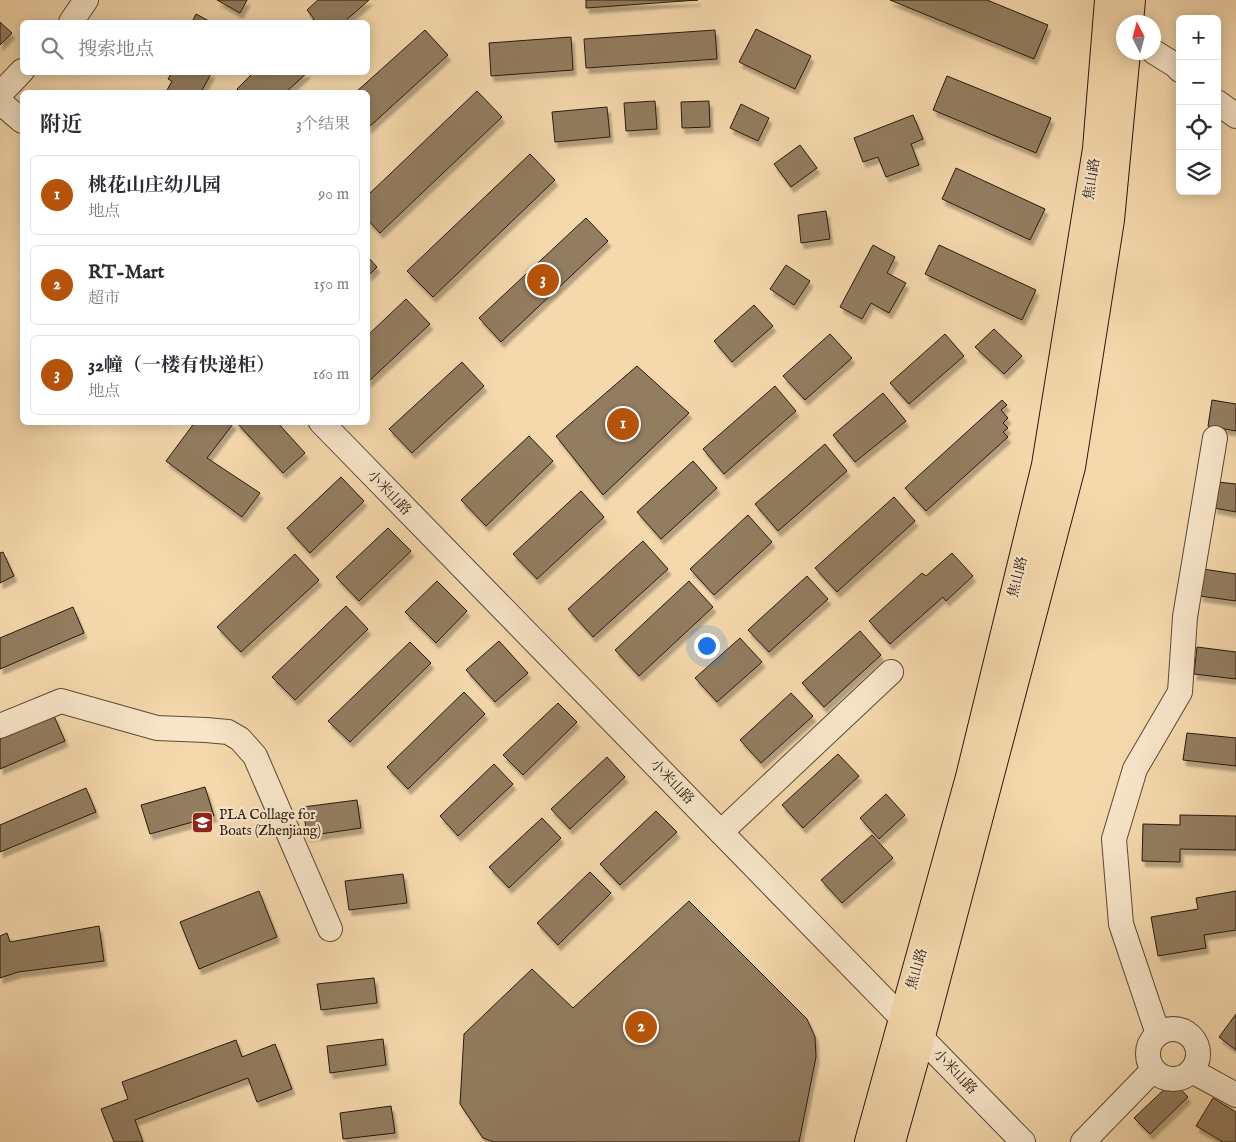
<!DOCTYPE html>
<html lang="zh">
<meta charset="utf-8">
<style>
body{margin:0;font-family:"IM FELL English","Noto Serif SC",serif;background:#f2f2f3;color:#2b2b33}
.controls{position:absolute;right:15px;top:15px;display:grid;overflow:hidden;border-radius:8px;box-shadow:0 2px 12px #0003}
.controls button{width:45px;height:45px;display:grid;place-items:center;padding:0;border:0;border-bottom:1px solid #e1e1e2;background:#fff;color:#2b2b33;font:25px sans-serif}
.compass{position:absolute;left:1116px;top:15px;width:45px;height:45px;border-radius:50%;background:#fff;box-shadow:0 2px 12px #0003;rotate:354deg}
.you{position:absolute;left:706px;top:645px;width:18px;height:18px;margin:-12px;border:4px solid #fff;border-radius:50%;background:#1a73e8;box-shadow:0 0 0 8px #1a73e833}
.badge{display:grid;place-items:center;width:32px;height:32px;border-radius:50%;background:#b45309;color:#fff;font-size:16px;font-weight:700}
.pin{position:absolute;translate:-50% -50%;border:2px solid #fff;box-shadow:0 1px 5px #0006}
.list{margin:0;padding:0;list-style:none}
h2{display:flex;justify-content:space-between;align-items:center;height:65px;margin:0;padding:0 20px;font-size:21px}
h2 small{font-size:16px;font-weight:400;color:#7c7c81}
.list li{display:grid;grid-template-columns:32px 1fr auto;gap:15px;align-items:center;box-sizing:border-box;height:80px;margin:0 10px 10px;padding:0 10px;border:1px solid #e1e1e2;border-radius:8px}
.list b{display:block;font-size:19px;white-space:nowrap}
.list p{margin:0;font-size:16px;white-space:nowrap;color:#7c7c81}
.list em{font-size:16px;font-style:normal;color:#7c7c81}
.icon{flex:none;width:28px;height:28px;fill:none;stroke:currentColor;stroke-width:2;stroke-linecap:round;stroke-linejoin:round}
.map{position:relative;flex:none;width:1236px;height:1142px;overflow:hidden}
.search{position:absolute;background:#fff;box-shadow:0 2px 12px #0003;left:20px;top:20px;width:350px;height:55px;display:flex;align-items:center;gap:12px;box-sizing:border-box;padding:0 18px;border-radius:8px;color:#7c7c81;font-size:19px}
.panel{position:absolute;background:#fff;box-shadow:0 2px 12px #0003;left:20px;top:90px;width:350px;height:335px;border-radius:8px}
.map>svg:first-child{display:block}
.building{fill:#937d60;stroke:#28190d;filter:url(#shadow)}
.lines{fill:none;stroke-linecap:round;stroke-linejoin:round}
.minor-casing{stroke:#5b4935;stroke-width:26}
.major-casing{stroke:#28190d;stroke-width:30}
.minor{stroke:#f8e6ca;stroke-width:24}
.major{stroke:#f5d9ad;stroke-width:28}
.labels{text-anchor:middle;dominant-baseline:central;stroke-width:4.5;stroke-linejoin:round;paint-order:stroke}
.street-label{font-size:14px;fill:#28190d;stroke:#f8e6ca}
.poi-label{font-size:14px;fill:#28190d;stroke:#f8e6ca;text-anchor:start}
</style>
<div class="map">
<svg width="1236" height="1142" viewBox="0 0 1236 1142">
<defs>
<filter id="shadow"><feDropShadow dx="3" dy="5.5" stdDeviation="1" flood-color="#0004"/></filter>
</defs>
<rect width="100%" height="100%" fill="#f5d9ad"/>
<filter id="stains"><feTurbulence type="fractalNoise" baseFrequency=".004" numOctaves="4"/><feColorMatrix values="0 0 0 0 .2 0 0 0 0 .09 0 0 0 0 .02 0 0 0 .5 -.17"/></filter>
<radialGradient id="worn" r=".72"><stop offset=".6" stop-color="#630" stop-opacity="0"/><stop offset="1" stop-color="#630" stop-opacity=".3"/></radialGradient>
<!-- building -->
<g class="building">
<polygon points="217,0 247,0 240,13"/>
<polygon points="318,0 369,0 344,22 310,22 314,19 307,10"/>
<polygon points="586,0 698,0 586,8"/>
<polygon points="890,0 987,0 1048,25 1034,59"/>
<polygon points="196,14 211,22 192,22"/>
<polygon points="0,22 12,33 0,45"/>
<polygon points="756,29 811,56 795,89 739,62"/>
<polygon points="425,30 448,55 368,128 368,92 356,92"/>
<polygon points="715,30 717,59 586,68 584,39"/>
<polygon points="571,37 573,70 491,76 489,43"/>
<polygon points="172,72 212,72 201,92 166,92 172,81 168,79"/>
<polygon points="254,72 308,72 286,92 240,92 237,89"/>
<polygon points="947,76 1051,118 1036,153 933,110"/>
<polygon points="477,91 502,117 380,233 368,220 368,195"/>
<polygon points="655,101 657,129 626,131 624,103"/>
<polygon points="709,101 710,127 682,128 681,102"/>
<polygon points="741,104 769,118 758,141 730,128"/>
<polygon points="607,107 610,137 555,142 552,112"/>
<polygon points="913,115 923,139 911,144 919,165 886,177 878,157 863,162 854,138"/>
<polygon points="800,145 817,168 791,187 774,164"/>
<polygon points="530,154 555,180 433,297 407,271"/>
<polygon points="956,168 1045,209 1030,240 942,199"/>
<polygon points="826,211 830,239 801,243 798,215"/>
<polygon points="586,218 608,241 501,342 479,318"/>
<polygon points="873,245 895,257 887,273 906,283 889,313 871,303 862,319 840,307"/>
<polygon points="939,245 1036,290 1022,320 925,274"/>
<polygon points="368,257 377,267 368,276"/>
<polygon points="786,265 810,281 794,305 770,289"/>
<polygon points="406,299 430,324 368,382 368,335"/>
<polygon points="754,305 773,326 732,362 714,341"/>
<polygon points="994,329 1022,356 1004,374 975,347"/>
<polygon points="830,334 852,358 805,400 783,376"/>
<polygon points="945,334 964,356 909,404 890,383"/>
<polygon points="462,362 484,386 412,453 389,429"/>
<polygon points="637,366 689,413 603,495 556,436"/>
<polygon points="775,386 796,411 724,474 703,449"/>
<polygon points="883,393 906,421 855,462 833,435"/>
<polygon points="1002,400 1007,405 1001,410 1008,418 1003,423 1008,428 1003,432 1008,437 926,511 905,488"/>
<polygon points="1212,400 1236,404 1236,431 1208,426"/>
<polygon points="195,422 231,422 233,424 207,458 260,493 242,517 166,461"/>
<polygon points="236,422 277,422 305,453 283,473"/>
<polygon points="529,436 553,461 486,526 461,500"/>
<polygon points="825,444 847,471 778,531 755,504"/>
<polygon points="693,461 717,488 661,539 637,512"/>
<polygon points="341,477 364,501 310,553 287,528"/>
<polygon points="1218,482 1236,484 1236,512 1214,508"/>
<polygon points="581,491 604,517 537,579 513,554"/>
<polygon points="894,497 915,521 837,592 815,568"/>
<polygon points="748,515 772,542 714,595 690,569"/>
<polygon points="388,528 411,551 359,601 336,577"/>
<polygon points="643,541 668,569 593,637 568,609"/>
<polygon points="3,552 14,576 0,583 0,553"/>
<polygon points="952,553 973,576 946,601 943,597 890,644 869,621 922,573 926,576"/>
<polygon points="295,554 319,580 241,652 217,627"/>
<polygon points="1203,569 1236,574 1236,601 1200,596"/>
<polygon points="807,576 828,599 769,652 748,630"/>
<polygon points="437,581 467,611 436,643 405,612"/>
<polygon points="689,581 713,607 639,676 615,650"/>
<polygon points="346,606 368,629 295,700 272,677"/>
<polygon points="73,607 84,633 0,669 0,638"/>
<polygon points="860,631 881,655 824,707 802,683"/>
<polygon points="740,638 762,662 717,702 695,678"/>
<polygon points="499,641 528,673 495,702 466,670"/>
<polygon points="410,642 431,663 350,742 328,721"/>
<polygon points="1197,647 1236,652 1236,679 1194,674"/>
<polygon points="464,692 485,714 408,789 387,767"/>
<polygon points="791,693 813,716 761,763 740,740"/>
<polygon points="558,703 577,722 523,775 503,755"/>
<polygon points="54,716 65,741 0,769 0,739"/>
<polygon points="1187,733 1236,738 1236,766 1183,760"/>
<polygon points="838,754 859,776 803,828 782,805"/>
<polygon points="607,757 625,777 570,829 551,809"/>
<polygon points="494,764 513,784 458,836 440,816"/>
<polygon points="205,787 214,816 150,834 141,805"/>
<polygon points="86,788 96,812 0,852 0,825"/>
<polygon points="886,794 905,815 879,839 860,818"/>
<polygon points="357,800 361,828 307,836 303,807"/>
<polygon points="656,811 677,832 620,885 600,864"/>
<polygon points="1180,815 1236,816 1236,850 1180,849 1180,862 1142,861 1143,824 1180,825"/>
<polygon points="542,818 561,838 509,888 489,867"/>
<polygon points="872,835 893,858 842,903 821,880"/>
<polygon points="590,872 611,893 558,945 537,923"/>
<polygon points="403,874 407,903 349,910 345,881"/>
<polygon points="259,891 277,937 199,969 180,922"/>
<polygon points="1236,891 1236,930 1204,935 1206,948 1158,956 1151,917 1198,909 1196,898"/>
<polygon points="689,901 807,1019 815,1037 816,1057 799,1142 494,1142 483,1138 460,1104 464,1034 532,969 573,1008"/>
<polygon points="99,926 104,961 18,972 0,978 0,936 7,933 10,942"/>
<polygon points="374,978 377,1003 321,1010 317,984"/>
<polygon points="1236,1014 1236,1050 1219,1037"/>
<polygon points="383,1039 386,1065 330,1073 327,1046"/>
<polygon points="236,1040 242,1057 275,1044 292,1089 257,1102 248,1078 135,1120 143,1142 114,1142 101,1109 128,1099 122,1082"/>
<polygon points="1173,1081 1188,1097 1150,1134 1134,1118"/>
<polygon points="1213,1098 1236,1112 1236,1142 1223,1142 1196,1126"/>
<polygon points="391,1106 395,1133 343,1139 340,1113"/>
</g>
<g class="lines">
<defs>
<g id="minor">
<polyline points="71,22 86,0"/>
<polyline points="1154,52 1175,65 1180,70"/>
<polyline points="0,94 22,71"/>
<polyline points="0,102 22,121"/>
<polyline points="1217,102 1236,116"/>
<polyline points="321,422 1023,1142"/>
<polyline points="0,726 61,701 157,728 206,730 228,732 240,739 255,756 330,929"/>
<polyline points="721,832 891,672"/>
<circle cx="1173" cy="1054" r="25"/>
<polyline points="1158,1034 1121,924 1114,839 1135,769 1180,692 1185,617 1215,438"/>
<polyline points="1192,1071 1236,1095"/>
<polyline points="1083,1142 1153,1070"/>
</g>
<g id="major">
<polyline points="1129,22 1131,0"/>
<polyline points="869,1142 970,777 1046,465 1097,149 1109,0"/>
<polyline points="891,1142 921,1036 1071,467 1110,220 1126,52"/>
</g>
</defs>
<!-- minor casing -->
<use href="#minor" class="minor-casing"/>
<!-- major casing -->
<use href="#major" class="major-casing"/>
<!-- minor -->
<use href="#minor" class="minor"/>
<!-- major -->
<use href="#major" class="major"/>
</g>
<!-- icons -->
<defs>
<symbol id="university-square" viewBox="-11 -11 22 22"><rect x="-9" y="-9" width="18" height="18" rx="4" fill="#8f2418" stroke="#f8e6ca"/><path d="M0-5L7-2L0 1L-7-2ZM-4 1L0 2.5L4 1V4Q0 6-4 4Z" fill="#fff"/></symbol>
</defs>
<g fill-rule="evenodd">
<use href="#university-square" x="190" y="810" width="25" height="25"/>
</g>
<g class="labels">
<!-- street labels -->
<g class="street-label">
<text transform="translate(1092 179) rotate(-81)">焦山路</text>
<text transform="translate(389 493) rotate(46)">小米山路</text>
<text transform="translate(1018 577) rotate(-76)">焦山路</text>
<text transform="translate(672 782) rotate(46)">小米山路</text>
<text transform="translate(917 969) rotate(-74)">焦山路</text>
<text transform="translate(955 1072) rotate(46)">小米山路</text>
</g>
<!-- poi labels -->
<g class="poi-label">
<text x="219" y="815">PLA Collage for<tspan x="219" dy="16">Boats (Zhenjiang)</tspan></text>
</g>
</g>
<rect width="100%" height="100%" filter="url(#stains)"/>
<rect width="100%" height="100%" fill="url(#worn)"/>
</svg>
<div class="controls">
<button>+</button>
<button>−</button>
<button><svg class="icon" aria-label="locate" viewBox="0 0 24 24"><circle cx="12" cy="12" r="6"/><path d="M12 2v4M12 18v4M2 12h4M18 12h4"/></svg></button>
<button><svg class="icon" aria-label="layers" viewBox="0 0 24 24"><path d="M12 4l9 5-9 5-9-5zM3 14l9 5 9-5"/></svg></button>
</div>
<svg class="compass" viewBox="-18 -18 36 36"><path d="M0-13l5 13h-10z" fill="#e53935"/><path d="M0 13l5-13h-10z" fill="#7c7c81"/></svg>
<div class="you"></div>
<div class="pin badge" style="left:623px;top:424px">1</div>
<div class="pin badge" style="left:641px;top:1027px">2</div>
<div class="pin badge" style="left:543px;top:280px">3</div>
<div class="search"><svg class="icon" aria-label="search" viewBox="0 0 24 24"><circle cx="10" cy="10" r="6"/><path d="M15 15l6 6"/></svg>搜索地点</div>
<section class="panel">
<h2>附近<small>3个结果</small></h2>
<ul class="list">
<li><span class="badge">1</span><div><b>桃花山庄幼儿园</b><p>地点</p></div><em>90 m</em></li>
<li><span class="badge">2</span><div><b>RT-Mart</b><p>超市</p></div><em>150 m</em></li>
<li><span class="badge">3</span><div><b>32幢（一楼有快递柜）</b><p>地点</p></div><em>160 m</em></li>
</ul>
</section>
</div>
